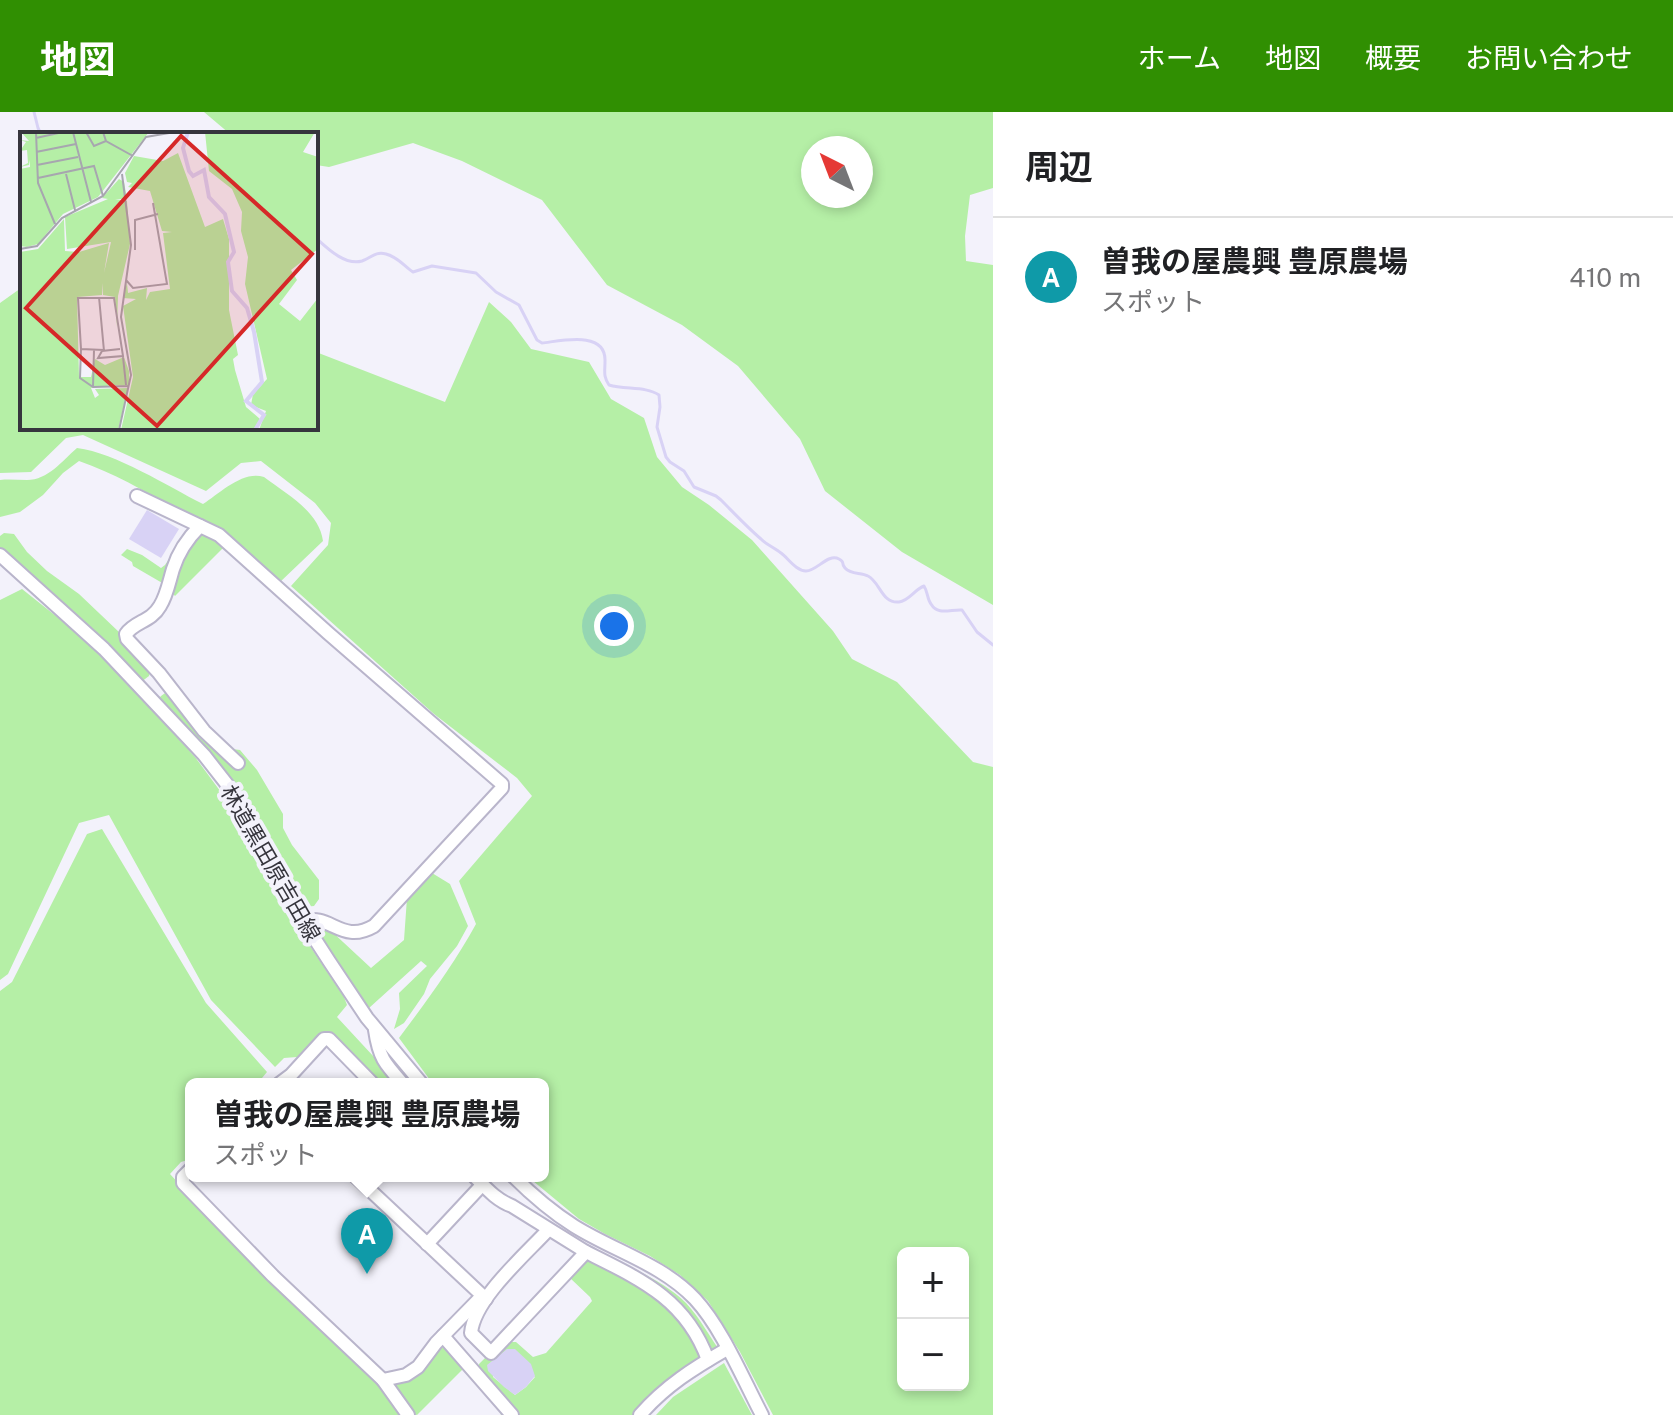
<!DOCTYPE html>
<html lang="ja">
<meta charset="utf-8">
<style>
body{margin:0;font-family:"Public Sans","Noto Sans JP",sans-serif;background:#f2f2f2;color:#202124}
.controls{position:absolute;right:24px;bottom:24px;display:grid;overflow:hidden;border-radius:12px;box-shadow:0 4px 12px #0003}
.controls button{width:72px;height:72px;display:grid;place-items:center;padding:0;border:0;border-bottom:2px solid #e0e0e0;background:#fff;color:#202124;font:40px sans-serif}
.compass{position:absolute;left:801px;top:24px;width:72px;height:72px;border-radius:50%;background:#fff;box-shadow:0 4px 12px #0003;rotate:318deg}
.you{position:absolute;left:614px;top:514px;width:28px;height:28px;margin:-20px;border:6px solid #fff;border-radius:50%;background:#1a73e8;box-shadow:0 0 0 12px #1a73e833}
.badge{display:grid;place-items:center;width:52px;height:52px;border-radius:50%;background:#308f02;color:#fff;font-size:26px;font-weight:700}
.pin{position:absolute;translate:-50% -66px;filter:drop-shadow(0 2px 4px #0008)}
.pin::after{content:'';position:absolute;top:42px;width:28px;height:24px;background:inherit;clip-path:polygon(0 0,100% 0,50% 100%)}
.popup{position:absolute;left:185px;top:966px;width:364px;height:104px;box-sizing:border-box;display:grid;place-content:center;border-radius:12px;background:#fff;filter:drop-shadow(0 2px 6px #0005);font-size:26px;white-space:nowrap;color:#757577}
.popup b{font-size:30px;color:#202124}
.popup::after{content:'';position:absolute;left:50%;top:100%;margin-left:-16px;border:16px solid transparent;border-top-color:#fff}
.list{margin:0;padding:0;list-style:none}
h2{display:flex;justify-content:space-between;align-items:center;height:104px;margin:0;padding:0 32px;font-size:34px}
h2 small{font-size:26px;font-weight:400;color:#757577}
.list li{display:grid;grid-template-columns:52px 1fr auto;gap:24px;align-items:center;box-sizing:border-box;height:120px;padding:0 32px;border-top:2px solid #e0e0e0}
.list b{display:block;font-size:30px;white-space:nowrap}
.list p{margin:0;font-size:26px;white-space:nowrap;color:#757577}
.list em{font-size:26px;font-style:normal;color:#757577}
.map{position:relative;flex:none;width:993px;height:1303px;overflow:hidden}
header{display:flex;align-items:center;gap:48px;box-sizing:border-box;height:112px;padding:0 40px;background:#308f02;color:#fff}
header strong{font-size:38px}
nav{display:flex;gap:44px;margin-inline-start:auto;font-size:28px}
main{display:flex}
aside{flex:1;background:#fff}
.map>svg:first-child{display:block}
.green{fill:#b5efa6;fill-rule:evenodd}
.water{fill:#d8d2f5}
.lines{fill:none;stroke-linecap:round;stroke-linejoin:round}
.stream{stroke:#d8d2f5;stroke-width:3}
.minor-casing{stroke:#b9b5cb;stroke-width:16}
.minor{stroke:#fff;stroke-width:12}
.labels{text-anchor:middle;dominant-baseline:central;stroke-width:8;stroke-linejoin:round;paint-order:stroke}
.street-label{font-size:22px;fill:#36353d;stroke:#f3f2fb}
.inset-river{fill:none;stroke:#d8d2f5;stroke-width:4}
.inset-road{fill:none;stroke:#a7a6af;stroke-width:2}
.view{fill:#d62828;fill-opacity:0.15;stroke:#d62828;stroke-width:4}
.inset-edge{fill:none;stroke:#36353d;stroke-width:4}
</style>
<header>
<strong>地図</strong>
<nav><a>ホーム</a><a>地図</a><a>概要</a><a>お問い合わせ</a></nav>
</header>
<main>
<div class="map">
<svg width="993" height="1303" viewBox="0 0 993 1303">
<rect width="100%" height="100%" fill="#f3f2fb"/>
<!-- green -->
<g class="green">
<path d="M204 0H993V76L970 83 965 124 966 149 993 153V493L902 440 825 379 800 327 738 254 682 213 607 173 542 88 462 49 413 31 329 55 316 53V22H230ZM813 36H861V84H813Z"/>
<path d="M22 134V316H316V240L445 290 489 190 511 210 531 237 589 250 611 287 644 306 657 345 682 375 709 393 752 428 833 519 852 547 897 570 973 650 993 655V1303H773L740 1240 708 1189 680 1163 650 1144 605 1122 579 1107 527 1064H543V972H433L399 926C426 890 454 852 476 812L459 769 532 684 517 666 434 602 291 474 328 433 331 411 315 391 261 349 241 351 206 379 83 323 66 326 31 360 0 361V191L21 176 19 141ZM903 1141H963V1273H903Z"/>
<path d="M77 336C116 341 167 374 203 392 220 381 243 358 264 365 286 382 319 399 323 429L279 471C216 427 153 375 79 349L63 361 43 383 20 400 0 405V368C9 367 18 368 27 368 48 368 62 349 77 336Z"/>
<polygon points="191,415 212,427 223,436 175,484 164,472 133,454 132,450 121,443 127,437 142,443 161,456 165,453"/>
<polygon points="4,421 14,422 27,440 47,459 79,482 120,521 150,559 149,564 141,570 67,495 0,437 0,424"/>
<polygon points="22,477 76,520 127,570 195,645 229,691 262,746 294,810 344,885 347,893 337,905 399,972 379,972 326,920 297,945 284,946 275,955 211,888 109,703 79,711 8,862 0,868 0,488"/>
<polygon points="168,579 224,642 232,637 240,638 257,658 283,702 283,716 292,733 319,768 319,787 314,794 304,795 299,793 236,681 157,589 161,584"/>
<polygon points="102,717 206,891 267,960 257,972 191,972 191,1047 181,1050 170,1062 248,1147 383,1278 402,1303 0,1303 0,879 12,870 87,722"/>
<polygon points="432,761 450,772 468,814 457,834 430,867 424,882 404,911 394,917 400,897 399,881 427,854 421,849 369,896 316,817 321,815 329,817 371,856 404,828 407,786"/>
<path d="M594 1136C623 1152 663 1168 686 1191 701 1207 710 1226 723 1243L692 1262 645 1303H501L499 1297 500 1283 479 1256V1252L486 1245H490L508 1230H516L533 1245 546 1241 592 1189 590 1185 569 1165ZM500 1245 535 1265 526 1275 515 1283 493 1265V1248Z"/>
<path d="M448 1235 465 1255 417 1303C405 1300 400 1286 394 1275L440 1236Z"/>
<polygon points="724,1251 752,1303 656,1303 673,1285"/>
</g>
<!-- water -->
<g class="water">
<polygon points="147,398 179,417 161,446 129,427"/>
<polygon points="507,1237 515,1237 531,1252 535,1264 526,1275 515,1283 504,1275 488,1259 487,1253"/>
</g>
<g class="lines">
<!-- stream -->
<g class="stream">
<polyline points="34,0 38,16 41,22"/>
<path d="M316 126C327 136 345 154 362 149 371 146 375 139 386 142 398 145 404 154 413 160L432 154 476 161 496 180 519 193 537 228 542 231C561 229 606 218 605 249 605 260 603 264 609 273 625 278 646 274 659 283L660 295 657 315 666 345 670 350 684 359 694 375 716 384 721 388C734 401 747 415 761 427 767 433 775 436 781 441 788 446 796 459 806 459 817 459 828 441 839 447 846 451 840 450 845 456 851 463 861 460 868 464 880 470 882 492 899 490 909 489 915 477 924 474 928 480 927 487 931 492 938 504 951 497 962 498L977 520 993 533"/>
</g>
<defs>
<g id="minor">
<path d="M137 384 219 423 328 521 502 672V676L374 814C341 833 330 800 303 810"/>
<path d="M200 414C188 426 178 441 173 457 169 470 167 483 160 494 151 510 135 509 126 522L127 527 159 561 204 619 238 651"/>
<polyline points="0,443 104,537 204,643 233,680 298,801 329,849 367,906 422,972"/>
<path d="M375 918C379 946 385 952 403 972"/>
<polyline points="279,972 291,963 324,927 329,927 373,972"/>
<polyline points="191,1057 183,1065 183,1071 273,1164 383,1268 406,1263 418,1255 436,1231 482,1184"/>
<polyline points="355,1064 486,1187"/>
<path d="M474 1064C486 1076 496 1088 512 1094L586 1140 491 1241 471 1221C474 1187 525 1143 548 1118"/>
<path d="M513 1064C531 1082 552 1100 574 1114 614 1139 662 1152 695 1187 722 1216 743 1267 762 1303"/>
<polyline points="427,1132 482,1073"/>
<path d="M586 1140C640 1167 686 1187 708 1248"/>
<polyline points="443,1224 512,1303"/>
<polyline points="383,1268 408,1303"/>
<path d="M640 1303C665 1274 694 1256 727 1237"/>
</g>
</defs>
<!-- minor casing -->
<use href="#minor" class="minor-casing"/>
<!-- minor -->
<use href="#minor" class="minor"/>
</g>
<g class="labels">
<!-- street labels -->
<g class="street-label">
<text transform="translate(271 751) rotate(60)">林道黒田原吉田線</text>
</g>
</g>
<!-- overview -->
<g transform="translate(20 20)">
<rect width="298" height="298" fill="#f3f2fb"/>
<path d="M1 0H129L78 65 43 82 18 112 7 115 0 114V37L10 35V28L9 33 0 35 8 31 7 18 0 19 6 10 0 8 9 9ZM185 0H295L283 20 298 25V117L271 138 277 148 259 172 280 189 298 166V298H239L246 279 231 273 233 262 247 247 225 152 228 125 221 99 222 80 212 57 189 39ZM158 21 185 95 203 87 209 107V178L218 223 213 227 215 238 226 275 240 287 234 298H101L113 245 103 174 116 167 103 166 107 151 108 161 127 156 126 168 130 160 150 157 143 101 152 100 142 99 130 59 108 55 112 51 107 50 105 41 114 24 143 29ZM99 47 104 50 107 67H95L107 69 110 112 98 164 97 195 95 165 83 163V151L82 163 57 165 59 245H71L75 227 85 233 104 225 109 239V254L94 253 71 256 75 266 79 263 75 257 108 256 98 298H0V120L18 117 44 87 45 119 59 120 89 111 84 141 91 110 47 117 45 85 88 67 82 66Z" fill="#b5efa6"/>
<path class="inset-river" d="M168 0 163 16 169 39 173 44 184 38 189 65 205 82 214 120 208 130 212 159 227 176 234 200 242 250 226 269 244 283 235 298"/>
<path class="inset-road" d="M16 0 18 51 35 92M53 0 71 70M66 0 74 14 86 9M83 0 86 9 113 24M16 6 43 0M16 20 56 12M17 33 58 25M46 42 55 78M18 46 74 34 83 64M0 117 17 114 42 86 83 64 126 5 155 0M115 118V88L138 82M106 148 113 156 147 152 133 71M79 165 84 219M61 217 60 246 73 255 109 254M84 218 61 217 58 166H94L103 224 78 226 82 219 100 217M103 225 106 253M73 255 74 218M99 298 111 243 101 185 111 113 102 42"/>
<path class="view" d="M161 4 292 122 137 294 6 176Z"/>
<rect width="298" height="298" class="inset-edge"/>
</g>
</svg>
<div class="controls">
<button>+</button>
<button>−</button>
</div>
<svg class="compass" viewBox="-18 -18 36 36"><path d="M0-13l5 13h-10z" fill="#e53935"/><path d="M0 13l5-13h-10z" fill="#757577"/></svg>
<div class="you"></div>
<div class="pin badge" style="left:367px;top:1162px;background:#0f9aa8">A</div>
<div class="popup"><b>曽我の屋農興 豊原農場</b>スポット</div>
</div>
<aside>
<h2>周辺<small></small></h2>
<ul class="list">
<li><span class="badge" style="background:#0f9aa8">A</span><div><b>曽我の屋農興 豊原農場</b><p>スポット</p></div><em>410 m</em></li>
</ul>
</aside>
</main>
